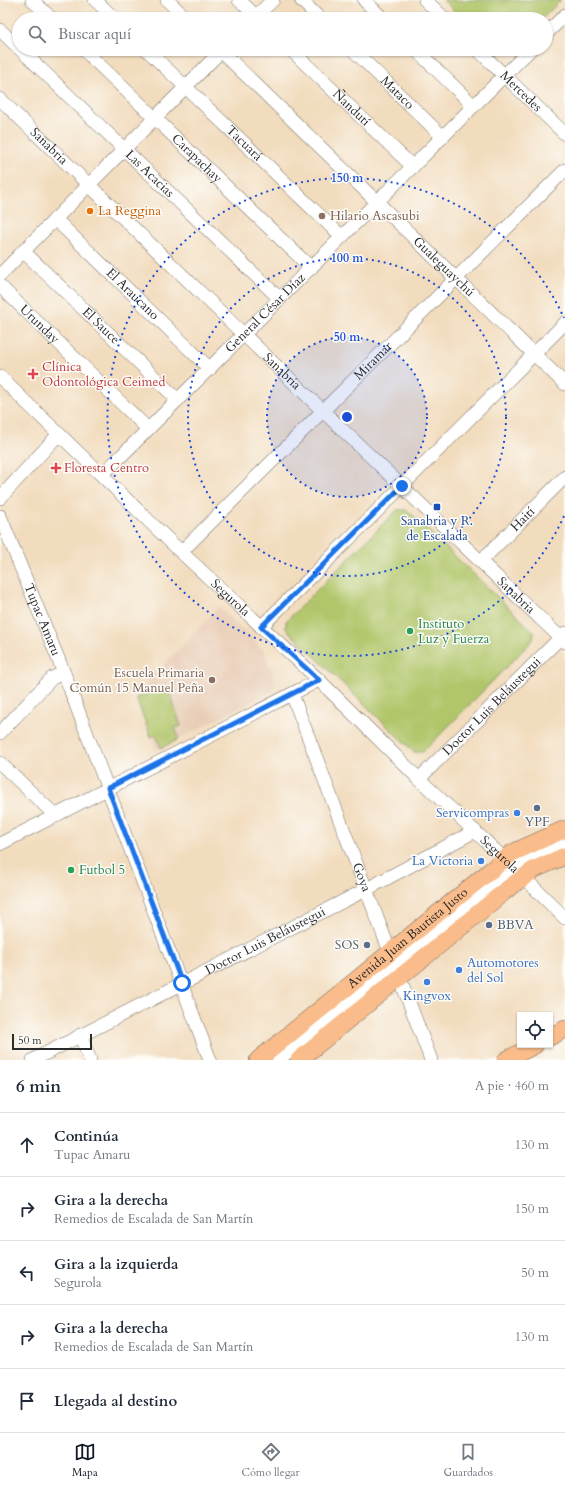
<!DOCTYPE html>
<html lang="es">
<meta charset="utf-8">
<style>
body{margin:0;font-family:Cardo,serif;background:#f6f6f7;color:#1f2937}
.controls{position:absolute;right:12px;bottom:12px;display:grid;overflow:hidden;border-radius:0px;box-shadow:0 1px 3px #0004}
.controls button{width:36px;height:36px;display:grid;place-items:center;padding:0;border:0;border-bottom:1px solid #e0e1e3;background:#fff;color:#1f2937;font:20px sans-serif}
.scale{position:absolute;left:12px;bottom:10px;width:80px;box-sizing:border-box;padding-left:4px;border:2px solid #2b2b2b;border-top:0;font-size:11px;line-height:14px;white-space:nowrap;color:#2b2b2b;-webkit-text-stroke:3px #fdfcf7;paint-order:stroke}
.stop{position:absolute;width:12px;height:12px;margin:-9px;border:3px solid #1a73e8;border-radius:50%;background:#fff}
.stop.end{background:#1a73e8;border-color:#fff;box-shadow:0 1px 4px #0008}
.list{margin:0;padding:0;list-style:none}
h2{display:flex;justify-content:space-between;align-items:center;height:52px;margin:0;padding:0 16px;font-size:17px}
h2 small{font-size:13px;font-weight:400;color:#747a83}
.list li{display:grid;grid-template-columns:26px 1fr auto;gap:12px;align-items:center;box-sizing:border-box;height:64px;padding:0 16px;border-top:1px solid #e0e1e3}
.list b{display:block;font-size:15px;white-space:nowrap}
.list p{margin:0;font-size:13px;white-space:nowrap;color:#747a83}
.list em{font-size:13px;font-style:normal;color:#747a83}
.icon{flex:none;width:22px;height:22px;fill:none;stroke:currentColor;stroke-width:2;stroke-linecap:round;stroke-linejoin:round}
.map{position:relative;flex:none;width:565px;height:1060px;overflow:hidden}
.search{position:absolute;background:#fff;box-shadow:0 1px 3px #0004;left:12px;right:12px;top:12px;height:44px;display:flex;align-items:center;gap:10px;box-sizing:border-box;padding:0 14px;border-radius:22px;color:#747a83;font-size:15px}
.sheet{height:372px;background:#fff}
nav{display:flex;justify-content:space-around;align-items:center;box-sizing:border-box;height:56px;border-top:1px solid #e0e1e3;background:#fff;font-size:11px;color:#747a83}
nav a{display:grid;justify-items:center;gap:2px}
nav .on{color:#111827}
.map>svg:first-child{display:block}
.built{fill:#e9ceb7}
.green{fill:#b1c66a;stroke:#6e784a}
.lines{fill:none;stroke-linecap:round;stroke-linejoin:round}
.minor-casing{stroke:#71695e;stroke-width:14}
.major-casing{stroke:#71695e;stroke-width:18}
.minor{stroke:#fff;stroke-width:13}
.major{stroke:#f9bc8a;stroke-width:17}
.route{stroke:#1a73e8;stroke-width:5}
.ring{fill:none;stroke:#1d4ed8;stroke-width:2;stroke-dasharray:2 4}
.food-dot{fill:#e8710a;stroke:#fdfcf7;stroke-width:1.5}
.education-dot{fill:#8d6e63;stroke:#fdfcf7;stroke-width:1.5}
.health-dot{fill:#e0444e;stroke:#fdfcf7;stroke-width:1.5}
.transit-dot{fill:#1a4fb4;stroke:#fdfcf7;stroke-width:1.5}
.leisure-dot{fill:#2e9e5b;stroke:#fdfcf7;stroke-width:1.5}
.service-dot{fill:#5c6f8a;stroke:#fdfcf7;stroke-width:1.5}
.shop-dot{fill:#3f7fe0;stroke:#fdfcf7;stroke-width:1.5}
.labels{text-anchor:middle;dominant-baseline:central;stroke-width:3;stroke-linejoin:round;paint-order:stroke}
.street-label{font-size:13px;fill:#2b2b2b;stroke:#fdfcf7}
.food-label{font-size:13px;fill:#c56008;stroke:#fdfcf7;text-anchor:start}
.education-label{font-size:13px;fill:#785e54;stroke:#fdfcf7;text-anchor:start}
.health-label{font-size:13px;fill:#be3a42;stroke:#fdfcf7;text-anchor:start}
.transit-label{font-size:13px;fill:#164399;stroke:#fdfcf7}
.leisure-label{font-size:13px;fill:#27864d;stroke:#fdfcf7;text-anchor:start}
.shop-label{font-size:13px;fill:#366cbe;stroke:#fdfcf7;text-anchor:end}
.service-label{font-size:13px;fill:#4e5e75;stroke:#fdfcf7}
.centre{fill:#1d4ed8;stroke:#fdfcf7;stroke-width:2}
.ring-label{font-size:12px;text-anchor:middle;font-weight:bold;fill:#1d4ed8;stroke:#fdfcf7;stroke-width:3;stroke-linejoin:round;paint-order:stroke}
</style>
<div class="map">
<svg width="565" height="1060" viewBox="0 0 565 1060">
<rect width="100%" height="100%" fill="#fdfcf7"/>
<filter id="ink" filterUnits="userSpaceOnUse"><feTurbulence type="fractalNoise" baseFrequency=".025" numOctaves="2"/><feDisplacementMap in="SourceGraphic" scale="8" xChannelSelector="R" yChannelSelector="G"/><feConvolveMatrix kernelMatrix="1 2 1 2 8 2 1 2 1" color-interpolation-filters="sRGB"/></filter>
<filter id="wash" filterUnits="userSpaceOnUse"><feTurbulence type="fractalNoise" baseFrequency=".012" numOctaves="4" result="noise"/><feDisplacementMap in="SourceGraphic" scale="16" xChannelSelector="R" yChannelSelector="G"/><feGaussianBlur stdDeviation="0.9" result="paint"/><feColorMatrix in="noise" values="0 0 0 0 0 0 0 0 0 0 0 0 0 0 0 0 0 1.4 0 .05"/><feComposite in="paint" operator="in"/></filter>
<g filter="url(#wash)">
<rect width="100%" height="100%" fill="#f2dcbe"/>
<!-- built -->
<polygon class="built" points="219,607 264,651 275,682 272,691 156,751 135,695"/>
<!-- green -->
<g class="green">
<polygon points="443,0 561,0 542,19 462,19"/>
<polygon points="397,510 407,510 534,632 533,640 423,752 414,752 286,629 286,621"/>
<polygon points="168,687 181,726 175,728 179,739 161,748 156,735 151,737 136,698"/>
</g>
</g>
<g filter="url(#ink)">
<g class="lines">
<defs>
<g id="minor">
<polyline points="32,0 52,19"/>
<polyline points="95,0 115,19"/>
<polyline points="167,0 187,19"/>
<polyline points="239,0 259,19"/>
<polyline points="301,0 320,19"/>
<polyline points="364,0 383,19"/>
<polyline points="425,0 445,19"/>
<polyline points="253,19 273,0"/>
<polyline points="0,30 19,48"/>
<polyline points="546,34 565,15"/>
<path id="s1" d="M20 49 280 299"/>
<path id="s2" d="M83 49 311 268"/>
<path id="s3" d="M146 49 342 237"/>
<path id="s4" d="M219 49 565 384"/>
<path id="s5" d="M290 49 413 167"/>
<path id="s6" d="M352 49 443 137"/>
<polyline points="415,49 474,106"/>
<path id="s7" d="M477 49 565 134"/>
<path id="s8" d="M0 99 323 411 565 642"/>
<path id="s9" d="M55 219 210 369"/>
<path id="s10" d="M23 251 178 400"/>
<polyline points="0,275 223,49"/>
<path id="s11" d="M0 286 148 429"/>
<path id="s12" d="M0 377 181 552 319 680 419 779 513 867 565 918"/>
<path id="s13" d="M102 475 531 49"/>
<polyline points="0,498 59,434"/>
<path id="s14" d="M0 516 64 673 210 1060"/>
<path id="s15" d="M181 552 565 170"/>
<path id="s16" d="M481 561 565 477"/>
<polyline points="261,627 565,323"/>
<path id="s17" d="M292 694 431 1060"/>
<polyline points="0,733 52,678 64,673"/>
<polyline points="0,763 56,816"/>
<path id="s18" d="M419 779 565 633"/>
<polyline points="0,844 319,680"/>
<polyline points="80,1035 90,1060"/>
<path id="s19" d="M33 1060 367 889 475 831"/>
<polyline points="278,1060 379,979 499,877 523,862 565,843"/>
</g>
<g id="major">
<polyline points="550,1037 565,1029"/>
<path id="s20" d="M258 1060 512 853 565 829"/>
<polyline points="299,1060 510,887 535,869 565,856"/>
<polyline points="506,1060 535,1045"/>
</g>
</defs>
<!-- minor casing -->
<use href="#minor" class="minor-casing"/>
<!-- major casing -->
<use href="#major" class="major-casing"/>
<!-- minor -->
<use href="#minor" class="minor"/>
<!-- major -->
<use href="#major" class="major"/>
</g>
</g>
<g class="lines" filter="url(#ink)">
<!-- route -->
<polyline class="route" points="182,983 108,788 319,680 261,627 402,486"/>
</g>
<!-- distance rings -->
<circle cx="347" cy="417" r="80" fill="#1d4ed8" fill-opacity=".12"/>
<g class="ring">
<circle cx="347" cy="417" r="80"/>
<circle cx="347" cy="417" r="159"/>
<path d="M564 516A239 239 0 1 1 564 318"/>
</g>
<!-- markers -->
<circle class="food-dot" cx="90" cy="211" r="4"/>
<g class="education-dot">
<circle cx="322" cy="216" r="4"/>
<circle cx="212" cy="680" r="4"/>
</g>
<g class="health-dot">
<path d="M31 368h4v4h4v4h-4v4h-4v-4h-4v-4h4z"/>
<path d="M54 462h4v4h4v4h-4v4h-4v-4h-4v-4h4z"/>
</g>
<rect class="transit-dot" x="433" y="503" width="8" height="8" rx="2"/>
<g class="leisure-dot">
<circle cx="410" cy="631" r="4"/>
<circle cx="71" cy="870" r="4"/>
</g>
<g class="service-dot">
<circle cx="537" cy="808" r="4"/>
<circle cx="489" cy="925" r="4"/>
<circle cx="367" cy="945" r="4"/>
</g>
<g class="shop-dot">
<circle cx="517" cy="813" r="4"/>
<circle cx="481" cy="861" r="4"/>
<circle cx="459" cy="970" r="4"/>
<circle cx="427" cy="982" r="4"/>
</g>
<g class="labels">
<!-- street labels -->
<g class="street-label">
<text stroke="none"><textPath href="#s7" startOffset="61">Mercedes</textPath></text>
<text stroke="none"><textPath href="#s6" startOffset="63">Mataco</textPath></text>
<text stroke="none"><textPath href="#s5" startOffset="85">Ñandutí</textPath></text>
<text stroke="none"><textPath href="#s3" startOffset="136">Tacuará</textPath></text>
<text stroke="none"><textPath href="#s8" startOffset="68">Sanabria</textPath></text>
<text stroke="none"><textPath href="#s2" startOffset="158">Carapachay</textPath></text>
<text stroke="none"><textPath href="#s1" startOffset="180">Las Acacias</textPath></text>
<text stroke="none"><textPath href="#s4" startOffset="313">Gualeguaychú</textPath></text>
<text stroke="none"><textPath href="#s9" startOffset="108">El Araucano</textPath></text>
<text stroke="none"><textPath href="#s13" startOffset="230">General César Díaz</textPath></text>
<text stroke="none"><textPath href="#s11" startOffset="55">Urunday</textPath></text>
<text stroke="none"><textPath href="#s10" startOffset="108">El Sauce</textPath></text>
<text stroke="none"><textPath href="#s15" startOffset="271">Miramar</textPath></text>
<text stroke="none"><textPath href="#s8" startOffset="392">Sanabria</textPath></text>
<text stroke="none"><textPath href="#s16" startOffset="59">Haití</textPath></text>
<text stroke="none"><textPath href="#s8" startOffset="716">Sanabria</textPath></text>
<text stroke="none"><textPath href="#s12" startOffset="319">Segurola</textPath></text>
<text stroke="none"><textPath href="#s14" startOffset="112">Tupac Amaru</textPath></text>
<text stroke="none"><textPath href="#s18" startOffset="103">Doctor Luis Beláustegui</textPath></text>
<text stroke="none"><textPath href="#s12" startOffset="691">Segurola</textPath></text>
<text stroke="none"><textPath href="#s17" startOffset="196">Goya</textPath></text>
<text stroke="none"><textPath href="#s20" startOffset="193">Avenida Juan Bautista Justo</textPath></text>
<text stroke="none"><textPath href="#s19" startOffset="261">Doctor Luis Beláustegui</textPath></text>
</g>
<!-- food labels -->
<g class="food-label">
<text x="98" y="211">La Reggina</text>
</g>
<!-- education labels -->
<g class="education-label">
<text x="330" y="216">Hilario Ascasubi</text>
<text x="204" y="673" text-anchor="end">Escuela Primaria<tspan x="204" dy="15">Común 15 Manuel Peña</tspan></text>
</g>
<!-- health labels -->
<g class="health-label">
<text x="42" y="367">Clínica<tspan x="42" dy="15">Odontológica Ceimed</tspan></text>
<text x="64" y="468">Floresta Centro</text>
</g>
<!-- transit labels -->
<g class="transit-label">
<text x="437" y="521">Sanabria y R.<tspan x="437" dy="15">de Escalada</tspan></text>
</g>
<!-- leisure labels -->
<g class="leisure-label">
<text x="418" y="624">Instituto<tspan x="418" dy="15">Luz y Fuerza</tspan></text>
<text x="79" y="870">Futbol 5</text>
</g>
<!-- shop labels -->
<g class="shop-label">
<text x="509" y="813">Servicompras</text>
<text x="473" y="861">La Victoria</text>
<text x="467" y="963" text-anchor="start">Automotores<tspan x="467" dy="15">del Sol</tspan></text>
<text x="427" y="996" text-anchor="middle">Kingvox</text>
</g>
<!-- service labels -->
<g class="service-label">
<text x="537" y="822">YPF</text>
<text x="497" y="925" text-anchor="start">BBVA</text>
<text x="359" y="945" text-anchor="end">SOS</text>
</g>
</g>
<circle cx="347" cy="417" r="6" class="centre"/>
<g class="ring-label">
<text x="347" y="182">150 m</text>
<text x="347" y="262">100 m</text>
<text x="347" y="341">50 m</text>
</g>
</svg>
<div class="controls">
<button><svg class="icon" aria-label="locate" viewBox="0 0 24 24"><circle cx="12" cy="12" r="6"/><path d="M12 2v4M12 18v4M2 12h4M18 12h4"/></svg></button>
</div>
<div class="scale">50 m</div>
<div class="stop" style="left:182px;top:983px"></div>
<div class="stop end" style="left:402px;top:486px"></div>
<div class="search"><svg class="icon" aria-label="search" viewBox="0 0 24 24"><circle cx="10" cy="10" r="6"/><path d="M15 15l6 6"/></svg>Buscar aquí</div>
</div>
<section class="sheet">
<h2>6 min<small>A pie · 460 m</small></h2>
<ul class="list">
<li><svg class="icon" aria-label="ahead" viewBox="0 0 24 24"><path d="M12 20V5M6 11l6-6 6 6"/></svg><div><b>Continúa</b><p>Tupac Amaru</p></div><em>130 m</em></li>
<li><svg class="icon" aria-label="right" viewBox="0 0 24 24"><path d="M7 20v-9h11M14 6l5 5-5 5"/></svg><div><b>Gira a la derecha</b><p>Remedios de Escalada de San Martín</p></div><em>150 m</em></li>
<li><svg class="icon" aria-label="left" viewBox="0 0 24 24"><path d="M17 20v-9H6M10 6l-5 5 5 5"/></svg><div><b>Gira a la izquierda</b><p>Segurola</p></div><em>50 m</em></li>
<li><svg class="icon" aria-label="right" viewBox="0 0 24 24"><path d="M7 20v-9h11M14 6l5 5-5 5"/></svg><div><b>Gira a la derecha</b><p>Remedios de Escalada de San Martín</p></div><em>130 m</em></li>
<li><svg class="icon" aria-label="arrive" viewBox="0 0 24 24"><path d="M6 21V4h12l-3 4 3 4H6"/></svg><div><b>Llegada al destino</b></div></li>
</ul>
</section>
<nav>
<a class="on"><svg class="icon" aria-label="map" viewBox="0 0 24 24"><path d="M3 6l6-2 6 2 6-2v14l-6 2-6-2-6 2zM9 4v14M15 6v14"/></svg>Mapa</a>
<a><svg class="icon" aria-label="directions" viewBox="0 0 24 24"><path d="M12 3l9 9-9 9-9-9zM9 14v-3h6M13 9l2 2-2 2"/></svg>Cómo llegar</a>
<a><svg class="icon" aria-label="saved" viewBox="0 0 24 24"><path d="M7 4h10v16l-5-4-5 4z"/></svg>Guardados</a>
</nav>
